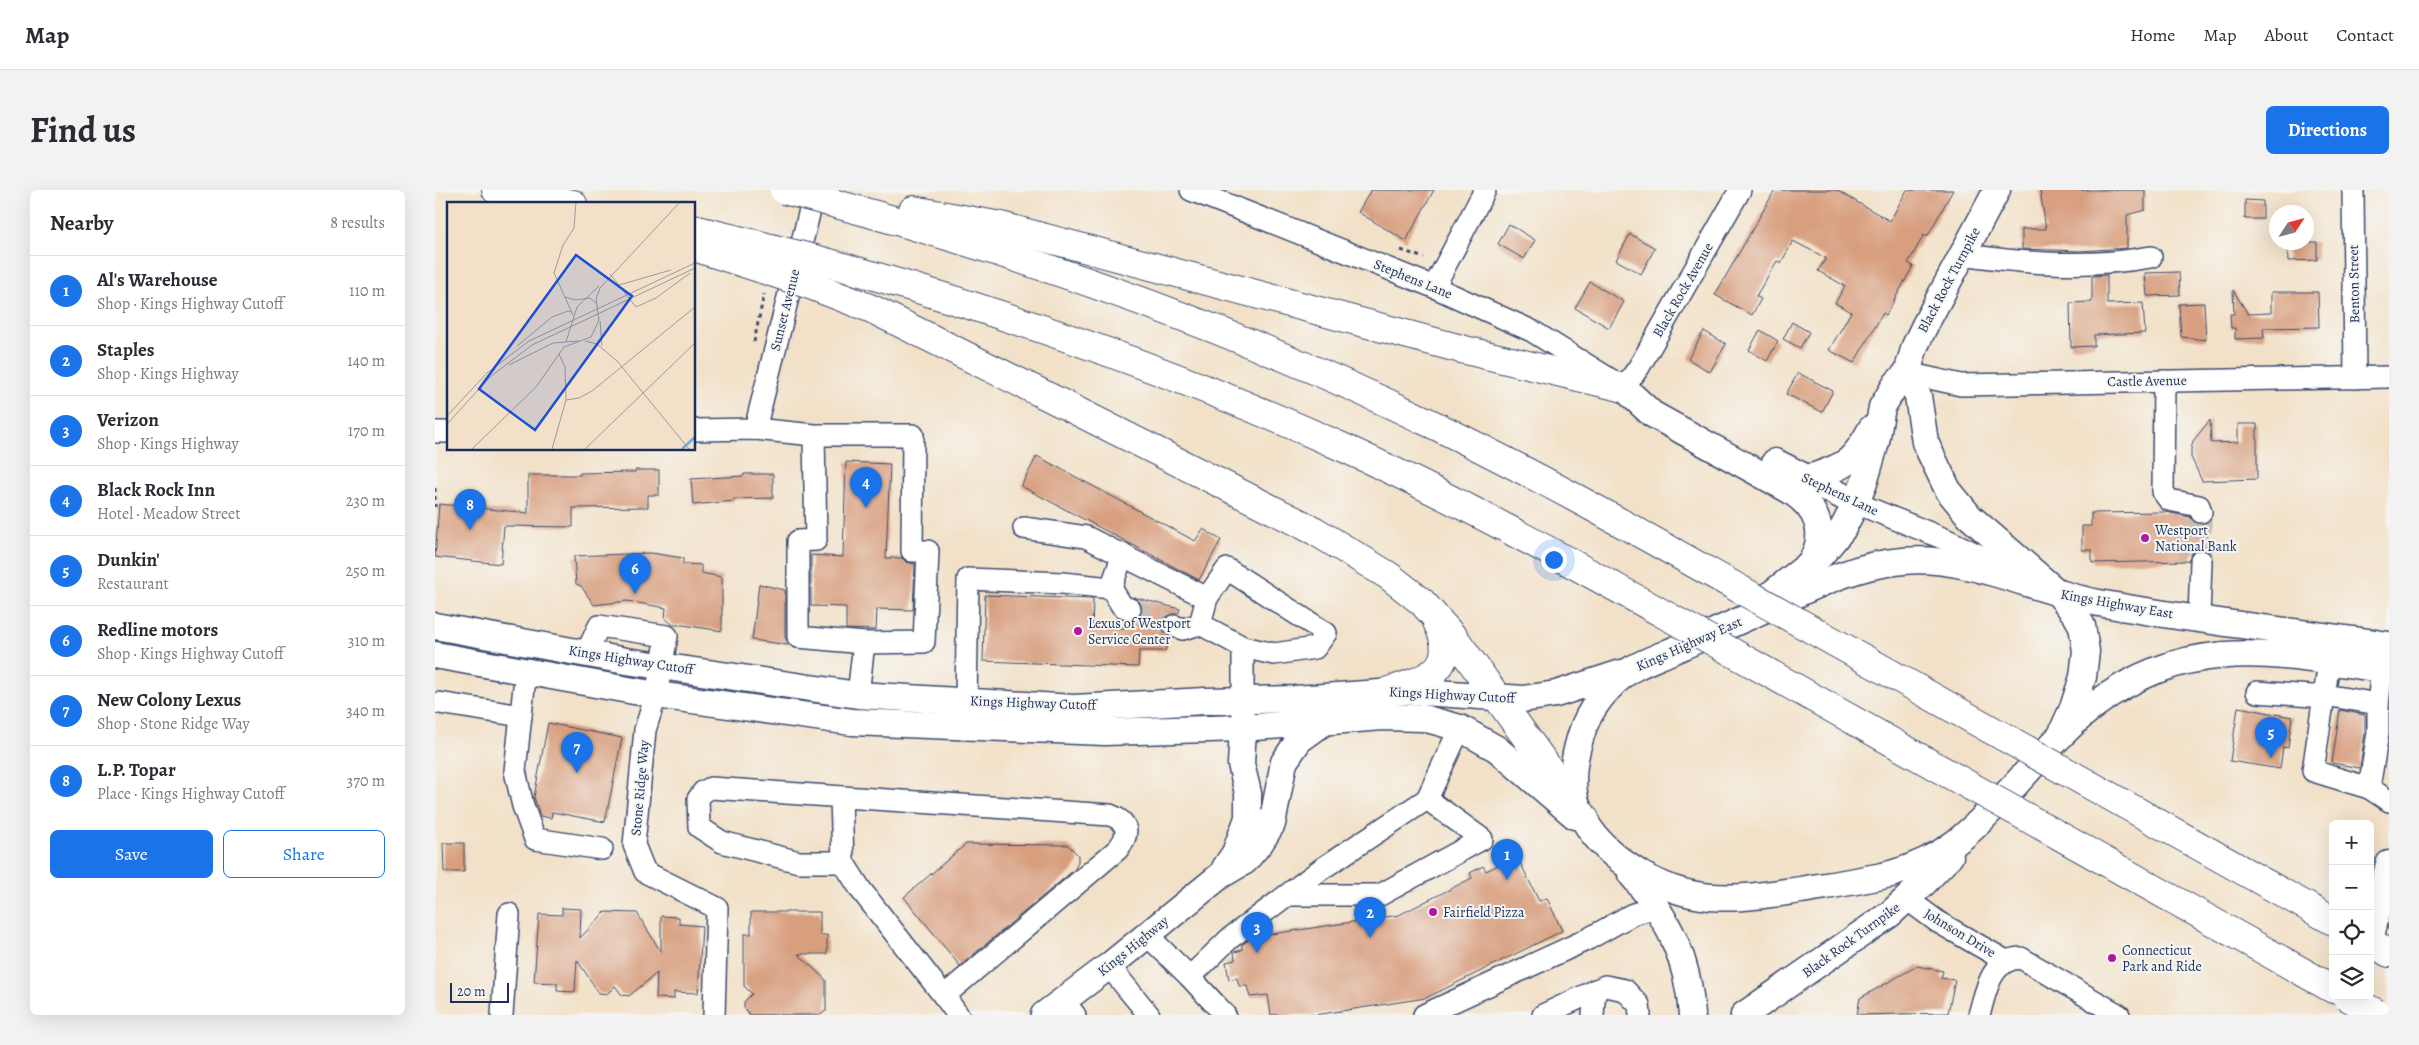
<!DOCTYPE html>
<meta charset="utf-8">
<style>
body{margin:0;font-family:Alegreya,serif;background:#f2f2f3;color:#2b2b33}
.controls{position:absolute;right:15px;bottom:15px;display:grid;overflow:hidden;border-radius:8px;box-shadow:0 5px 20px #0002}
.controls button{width:45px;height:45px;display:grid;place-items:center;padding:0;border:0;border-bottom:1px solid #e1e1e2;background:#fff;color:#2b2b33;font:25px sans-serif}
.compass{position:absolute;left:1834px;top:15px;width:45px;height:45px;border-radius:50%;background:#fff;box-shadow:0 5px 20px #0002;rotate:54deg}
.scale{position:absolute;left:15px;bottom:12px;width:59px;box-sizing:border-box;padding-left:5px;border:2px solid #1b2f5e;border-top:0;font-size:14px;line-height:18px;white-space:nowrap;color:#1b2f5e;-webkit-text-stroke:4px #f6f6f2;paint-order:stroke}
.you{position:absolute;left:1118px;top:369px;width:18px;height:18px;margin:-12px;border:4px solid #fff;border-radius:50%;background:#1a73e8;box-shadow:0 0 0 8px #1a73e833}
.badge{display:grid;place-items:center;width:32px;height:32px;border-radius:50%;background:#1a73e8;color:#fff;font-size:16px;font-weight:700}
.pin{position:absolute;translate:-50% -41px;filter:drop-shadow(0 1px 2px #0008)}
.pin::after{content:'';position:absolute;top:26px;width:18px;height:15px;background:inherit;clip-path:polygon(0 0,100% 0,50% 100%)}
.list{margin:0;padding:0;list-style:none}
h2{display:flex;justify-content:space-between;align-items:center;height:65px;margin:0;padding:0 20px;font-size:21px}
h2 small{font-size:16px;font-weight:400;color:#7c7c81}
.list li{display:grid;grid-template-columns:32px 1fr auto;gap:15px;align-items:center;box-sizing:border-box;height:70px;padding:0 20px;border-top:1px solid #e1e1e2}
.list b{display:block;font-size:19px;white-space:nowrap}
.list p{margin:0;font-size:16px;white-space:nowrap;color:#7c7c81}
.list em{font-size:16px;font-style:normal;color:#7c7c81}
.actions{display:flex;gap:10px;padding:15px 20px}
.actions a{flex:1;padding:11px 0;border:1px solid #1a73e8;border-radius:8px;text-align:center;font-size:18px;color:#1a73e8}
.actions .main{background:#1a73e8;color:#fff}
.icon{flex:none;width:28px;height:28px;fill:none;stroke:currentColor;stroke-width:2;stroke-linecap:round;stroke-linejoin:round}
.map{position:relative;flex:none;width:1954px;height:825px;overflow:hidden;border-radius:8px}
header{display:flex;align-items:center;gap:30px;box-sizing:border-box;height:70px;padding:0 25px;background:#fff;border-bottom:1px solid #e1e1e2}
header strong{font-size:24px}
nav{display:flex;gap:28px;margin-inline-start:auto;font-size:18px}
.intro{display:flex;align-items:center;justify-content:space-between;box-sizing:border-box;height:120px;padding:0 30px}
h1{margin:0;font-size:35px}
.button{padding:12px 22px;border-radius:8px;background:#1a73e8;color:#fff;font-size:18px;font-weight:700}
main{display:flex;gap:30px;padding:0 30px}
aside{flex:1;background:#fff;border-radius:8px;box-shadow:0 5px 20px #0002}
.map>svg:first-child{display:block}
.building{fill:#d89f7f}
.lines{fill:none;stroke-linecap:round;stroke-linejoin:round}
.minor-tunnel{stroke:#c7bdb3;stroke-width:21;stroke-dasharray:21 11;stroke-linecap:butt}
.minor-casing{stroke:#3b4a6e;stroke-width:24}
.major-casing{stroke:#3b4a6e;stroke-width:29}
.highway-casing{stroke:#3b4a6e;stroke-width:30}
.path{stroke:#3b4a6e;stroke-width:3;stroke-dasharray:4 4;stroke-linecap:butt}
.minor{stroke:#fff;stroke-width:21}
.major{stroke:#fff;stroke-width:26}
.highway{stroke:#fff;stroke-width:28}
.highway-bridge-casing{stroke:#3b4a6e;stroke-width:30;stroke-linecap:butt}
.highway-bridge{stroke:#fff;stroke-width:28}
.poi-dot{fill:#b5179e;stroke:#f6f6f2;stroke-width:2}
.labels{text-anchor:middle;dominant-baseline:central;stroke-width:4;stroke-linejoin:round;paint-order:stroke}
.street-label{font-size:14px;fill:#1b2f5e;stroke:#f6f6f2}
.poi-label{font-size:14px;fill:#1b2f5e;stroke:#f6f6f2;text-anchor:start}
.inset-river{fill:none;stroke:#6faae0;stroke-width:2.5}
.inset-road{fill:none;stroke:#9c9a9e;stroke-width:1}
.view{fill:#1d4ed8;fill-opacity:0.15;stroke:#1d4ed8;stroke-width:2.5}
.inset-edge{fill:none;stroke:#1b2f5e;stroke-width:2.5}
</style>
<header>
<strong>Map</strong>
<nav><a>Home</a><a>Map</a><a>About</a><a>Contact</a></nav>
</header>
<div class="intro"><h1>Find us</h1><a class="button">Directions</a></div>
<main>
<aside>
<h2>Nearby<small>8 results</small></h2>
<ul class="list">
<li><span class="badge">1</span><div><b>Al's Warehouse</b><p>Shop · Kings Highway Cutoff</p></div><em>110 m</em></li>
<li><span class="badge">2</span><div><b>Staples</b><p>Shop · Kings Highway</p></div><em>140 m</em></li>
<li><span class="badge">3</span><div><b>Verizon</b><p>Shop · Kings Highway</p></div><em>170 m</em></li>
<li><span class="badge">4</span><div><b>Black Rock Inn</b><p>Hotel · Meadow Street</p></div><em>230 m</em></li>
<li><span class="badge">5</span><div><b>Dunkin'</b><p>Restaurant</p></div><em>250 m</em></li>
<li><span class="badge">6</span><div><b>Redline motors</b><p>Shop · Kings Highway Cutoff</p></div><em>310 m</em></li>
<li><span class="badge">7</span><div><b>New Colony Lexus</b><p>Shop · Stone Ridge Way</p></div><em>340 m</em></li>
<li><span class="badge">8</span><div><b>L.P. Topar</b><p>Place · Kings Highway Cutoff</p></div><em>370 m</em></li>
</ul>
<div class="actions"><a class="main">Save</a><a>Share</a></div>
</aside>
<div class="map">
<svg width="1954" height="825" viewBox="0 0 1954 825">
<rect width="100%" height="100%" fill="#f6f6f2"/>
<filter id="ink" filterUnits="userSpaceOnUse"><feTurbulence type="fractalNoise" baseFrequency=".02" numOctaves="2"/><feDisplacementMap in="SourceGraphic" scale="10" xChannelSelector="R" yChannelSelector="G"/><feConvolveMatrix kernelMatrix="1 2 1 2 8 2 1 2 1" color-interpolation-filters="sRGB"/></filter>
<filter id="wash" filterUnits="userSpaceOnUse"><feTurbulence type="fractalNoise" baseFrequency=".0096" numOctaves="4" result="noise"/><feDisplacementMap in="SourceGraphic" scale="20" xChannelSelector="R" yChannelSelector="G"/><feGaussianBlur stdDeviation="1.12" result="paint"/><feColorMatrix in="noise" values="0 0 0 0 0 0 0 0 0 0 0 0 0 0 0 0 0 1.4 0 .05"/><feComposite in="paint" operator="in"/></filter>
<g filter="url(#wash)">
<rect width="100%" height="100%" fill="#f2e1c8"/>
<g id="blocks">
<!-- building -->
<g class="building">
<polygon points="936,0 999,0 971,51 923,22"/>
<polygon points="1340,0 1401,0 1455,31 1472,0 1518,0 1492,47 1489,45 1473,73 1478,76 1451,125 1448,123 1419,173 1394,160 1416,122 1400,113 1410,96 1383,81 1391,68 1358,51 1346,73 1342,71 1321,106 1326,109 1317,125 1280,105"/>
<polygon points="1605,0 1710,0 1710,20 1692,25 1692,58 1645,61 1587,59 1587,39 1611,39"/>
<polygon points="1810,10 1828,11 1828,29 1810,29"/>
<polygon points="1074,34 1100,50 1089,69 1063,54"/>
<polygon points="1195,44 1220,58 1206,84 1181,70"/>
<polygon points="1852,52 1882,52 1882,70 1853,71"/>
<polygon points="1744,82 1745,105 1712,106 1710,83"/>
<polygon points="1672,85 1672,114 1708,113 1710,143 1659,145 1659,156 1636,157 1635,113 1657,112 1657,86"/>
<polygon points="1155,92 1189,112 1174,138 1140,118"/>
<polygon points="1798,100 1813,124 1836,123 1836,102 1883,102 1884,137 1828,138 1829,148 1800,149 1800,138 1796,138 1795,124 1799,124"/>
<polygon points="1769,113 1771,150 1746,147 1744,114"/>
<polygon points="1357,132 1374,142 1365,158 1348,149"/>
<polygon points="1325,140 1343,151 1332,171 1314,160"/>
<polygon points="1269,141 1291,154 1275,182 1253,169"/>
<polygon points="1363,183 1398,201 1387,222 1351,204"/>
<polygon points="1775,230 1776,253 1803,252 1803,234 1822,234 1822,289 1767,291 1756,267 1756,259 1758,251"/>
<polygon points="602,266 760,351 768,339 786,350 764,390 586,296"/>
<polygon points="411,272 455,274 451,368 467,368 471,372 480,374 478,420 442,419 441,440 411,439 411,417 376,416 376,365 408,367"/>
<polygon points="200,280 224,280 224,305 213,305 213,317 138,318 138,337 69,336 66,374 0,367 4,314 93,323 93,285 145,285 145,283 200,282"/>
<polygon points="309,284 338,284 338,308 299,309 299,311 258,315 256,289 309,286"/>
<polygon points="1731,322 1755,327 1763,334 1772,333 1772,360 1766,359 1760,360 1753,371 1657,373 1657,360 1647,360 1647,336 1656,336 1656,323"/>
<polygon points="216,363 248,368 248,374 266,375 266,383 287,387 287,441 248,435 238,435 230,428 231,418 192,411 159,415 146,396 141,394 139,366"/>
<polygon points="324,394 350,400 350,447 354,455 317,450"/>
<polygon points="550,405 658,409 657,438 690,438 692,431 703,429 706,424 707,416 704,411 698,407 745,419 743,424 736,424 727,432 727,439 735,448 730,461 704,461 703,477 548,471"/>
<polygon points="1803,517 1857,527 1853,558 1848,557 1845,579 1795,571"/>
<polygon points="1905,520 1930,525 1930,542 1925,578 1897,573"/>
<polygon points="113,533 187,548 170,632 117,622 116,628 105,626 99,607"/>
<polygon points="8,653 29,653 29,682 9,682"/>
<polygon points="531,654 633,655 643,665 643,672 640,679 525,776 469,707"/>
<polygon points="1082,666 1104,711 1112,708 1127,741 991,808 880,825 836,825 833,805 815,807 812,796 804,796 802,788 794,790 791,772 800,770 799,762 807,760 807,755 817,747 964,725 1037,688 1035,683 1048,676 1051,681"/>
<polygon points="127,718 146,719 145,748 170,722 202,723 226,762 226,726 244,727 244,734 267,736 263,803 239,802 239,809 221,808 222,783 194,806 187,805 180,796 172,804 164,803 142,770 140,802 122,801 122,793 99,792 104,724 127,725"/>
<polygon points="316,722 385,722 385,745 392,745 392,764 363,764 391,790 391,821 385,825 315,825 309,818 309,812 317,804 309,796 309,744 316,744"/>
<polygon points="1482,776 1508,781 1506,788 1520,790 1513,823 1422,825 1425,808"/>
</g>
</g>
</g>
<g filter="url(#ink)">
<use href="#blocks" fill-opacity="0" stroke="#3b4a6e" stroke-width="1"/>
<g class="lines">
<!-- minor-tunnel -->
<g class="minor-tunnel">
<polyline points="1766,322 1766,371"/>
<polyline points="695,419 739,436"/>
</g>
<defs>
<g id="minor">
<polyline points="756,0 999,97 1097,141 1189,198 1204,177 1305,0"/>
<polyline points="1918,0 1920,188"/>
<path d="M1527 64C1591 74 1653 78 1716 67"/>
<polyline points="999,97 1050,0"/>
<polyline points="1472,183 1526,195 1954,187"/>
<polyline points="1729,191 1728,302 1734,310 1764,316 1766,322"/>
<polyline points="320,239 380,0"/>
<polyline points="259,240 320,239 379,245 478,245 477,361 493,361 489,452 429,453 363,447 363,351 381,350 379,245"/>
<polyline points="0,242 14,242"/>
<polyline points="1421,313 1512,350 1573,379"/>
<polyline points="589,338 651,347 772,408"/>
<polyline points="676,398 687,416 695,419"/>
<polyline points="1764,428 1766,371"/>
<polyline points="739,436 748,439 765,434"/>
<polyline points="808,457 765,434 772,408 792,379 891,443 880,458 839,464 808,457 808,538"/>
<polyline points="151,464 164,436 232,446 221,505 210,540 199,655 210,682 282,718 279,825"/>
<polyline points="93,482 89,497 80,581 88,616 100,649 167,659"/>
<polyline points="1822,502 1877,506 1890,505 1943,514 1943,543 1934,598 1878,581 1894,472"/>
<polyline points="423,505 429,453"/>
<polyline points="531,511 533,389 627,393 676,398 688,364"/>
<polyline points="4,513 86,526"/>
<polyline points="1943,514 1947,479"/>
<polyline points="1934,598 1954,611"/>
<path d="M406 607 408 672 426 700 509 806 683 659C695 644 694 632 675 625L276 598 268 602 263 609 264 637 287 652 364 672H408"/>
<polyline points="853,705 945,705 1047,649 992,609"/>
<polyline points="1472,709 1503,732 1571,771"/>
<polyline points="712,745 755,787"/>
<polyline points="674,776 714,825"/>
<polyline points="509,806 523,825"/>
<polyline points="628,811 640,825"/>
<polyline points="67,825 74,724"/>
<polyline points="790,825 755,787 794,749 885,680 992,609 1025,538"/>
<polyline points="989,825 1153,749 1198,724 1222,717"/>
<polyline points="1108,825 1170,796 1190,800 1204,815 1205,825"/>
<polyline points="1158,825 1160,800"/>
<path d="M1544 825C1551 801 1555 769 1586 768L1684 825"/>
</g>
<g id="major">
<polyline points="1472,183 1483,206 1490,252 1513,300 1535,327 1623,403 1641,425 1647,436 1651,461 1648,487 1638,518 1628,540"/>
<path d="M1189 198 1217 224 1356 301C1382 318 1394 344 1375 373"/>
<polyline points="1340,272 1421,313"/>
<path d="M1371 289C1409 276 1417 275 1436 239"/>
<polyline points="1335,405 1386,365 1407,340 1421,313 1429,293 1441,252 1447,217 1461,194 1472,183 1480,156 1490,135 1562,0"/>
<polyline points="0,436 191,471 423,505 639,518 770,511 860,509 973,501 1088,509 1121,504 1186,483"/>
<path d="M1954 455C1858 441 1760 431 1664 413 1599 401 1535 365 1468 371 1414 375 1364 404 1315 426 1288 438 1260 451 1232 463 1221 468 1207 473 1197 479 1174 493 1153 520 1146 545 1139 567 1134 592 1142 615 1159 660 1211 694 1256 704 1293 712 1330 705 1366 700 1396 695 1426 691 1456 684 1515 667 1539 638 1580 595 1605 568 1630 538 1660 515 1755 442 1846 465 1954 480"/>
<polyline points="0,465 221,505 417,532 669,542 808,538 947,527 988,528 1025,538 1062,559 1140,626"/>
<polyline points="790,678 800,663 813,628 813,603 806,574 808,538"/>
<path d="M1196 684C1233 728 1253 767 1257 825"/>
<polyline points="1935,750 1954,674"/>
<polyline points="609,825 674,776 786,685 810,671 825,653 837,634 849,572 864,550 889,532"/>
<polyline points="1309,825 1455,724 1489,693 1515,666"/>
</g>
<g id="highway">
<polyline points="61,0 138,14"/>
<path d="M394 12C601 68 805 141 999 235 1102 285 1201 341 1301 397"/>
<polyline points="478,20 566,36 1030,160 1189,198"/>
<polyline points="259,39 336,58"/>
<polyline points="259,57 330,80"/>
<path d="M380 69C560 119 737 180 907 257 1019 308 1126 367 1234 427"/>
<polyline points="375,95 437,119 612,206 880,341 954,386 987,412 1020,449 1150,629"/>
<polyline points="1358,429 1578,552"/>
<polyline points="1295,461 1537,597"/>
<path d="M954 501C993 489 1025 478 1002 432"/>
<polyline points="1630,581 1898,731"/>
<polyline points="1591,627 1898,799"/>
<polyline points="1935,752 1954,763"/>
</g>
</defs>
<!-- minor casing -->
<use href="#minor" class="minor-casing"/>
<!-- major casing -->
<use href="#major" class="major-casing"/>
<!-- highway casing -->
<use href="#highway" class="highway-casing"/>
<!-- path -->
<g class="path">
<polyline points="966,60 989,68"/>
<polyline points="319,152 329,104"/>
<polyline points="0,298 0,317"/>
</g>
<!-- minor -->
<use href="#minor" class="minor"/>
<!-- major -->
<use href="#major" class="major"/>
<!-- highway -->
<use href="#highway" class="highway"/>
<defs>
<g id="highway-bridge">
<polyline points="349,0 394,12"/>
<polyline points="336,58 380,69"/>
<polyline points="330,80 375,95"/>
<polyline points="1301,397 1358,429"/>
<polyline points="1234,427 1295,461"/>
<polyline points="1578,552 1630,581"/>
<polyline points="1537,597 1591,627"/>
<polyline points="1911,806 1941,823"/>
</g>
</defs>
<!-- highway-bridge casing -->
<use href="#highway-bridge" class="highway-bridge-casing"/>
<!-- highway-bridge -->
<use href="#highway-bridge" class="highway-bridge"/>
</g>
</g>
<!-- markers -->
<g class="poi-dot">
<circle cx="1710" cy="348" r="5"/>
<circle cx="643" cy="441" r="5"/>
<circle cx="998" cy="722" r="5"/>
<circle cx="1677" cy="768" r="5"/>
</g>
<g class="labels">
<!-- street labels -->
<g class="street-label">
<text transform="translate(978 89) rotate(22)">Stephens Lane</text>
<text transform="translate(1514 90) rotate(-62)">Black Rock Turnpike</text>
<text transform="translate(1919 94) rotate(-91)">Benton Street</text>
<text transform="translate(1248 100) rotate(-60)">Black Rock Avenue</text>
<text transform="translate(350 120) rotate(-76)">Sunset Avenue</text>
<text transform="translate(1712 191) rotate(-1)">Castle Avenue</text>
<text transform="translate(1405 304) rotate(25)">Stephens Lane</text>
<text transform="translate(1682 414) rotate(10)">Kings Highway East</text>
<text transform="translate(1254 454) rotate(-24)">Kings Highway East</text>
<text transform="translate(196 470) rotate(9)">Kings Highway Cutoff</text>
<text transform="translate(1017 505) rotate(3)">Kings Highway Cutoff</text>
<text transform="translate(598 513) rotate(2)">Kings Highway Cutoff</text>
<text transform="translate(205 598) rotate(-85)">Stone Ridge Way</text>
<text transform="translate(1525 743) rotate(31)">Johnson Drive</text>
<text transform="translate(1416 750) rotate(-36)">Black Rock Turnpike</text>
<text transform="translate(698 756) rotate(-39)">Kings Highway</text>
</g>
<!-- poi labels -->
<g class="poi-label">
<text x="1720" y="340">Westport<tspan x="1720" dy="16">National Bank</tspan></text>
<text x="653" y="433">Lexus of Westport<tspan x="653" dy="16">Service Center</tspan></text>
<text x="1008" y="722">Fairfield Pizza</text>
<text x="1687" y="760">Connecticut<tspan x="1687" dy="16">Park and Ride</tspan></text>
</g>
</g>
<!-- overview -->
<g transform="translate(12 12)">
<rect width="248" height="248" fill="#f2e1c8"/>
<path class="inset-river" d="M235 247 248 235"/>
<path class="inset-road" d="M163 72 189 105 209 96M172 83 224 68M118 95 128 98 143 96 149 101M209 96 243 71M126 113 107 71 116 43 127 26 129 0M105 115 121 109 125 110M153 119 155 144M138 139 150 142 170 159 242 247M119 140 130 105 152 84M70 144 105 115M62 163 106 141 132 139M119 198 132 196 145 189 248 105M0 214 40 171 82 139 248 61M0 222 43 175 85 143 248 66M25 247 89 185 117 145 144 135 152 118 149 97 153 86 233 0M105 247 119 198 118 165 112 152M138 247 248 141"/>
<path class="view" d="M129 53 185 94 88 228 32 187Z"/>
<rect width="248" height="248" class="inset-edge"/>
</g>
</svg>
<div class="controls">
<button>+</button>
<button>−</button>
<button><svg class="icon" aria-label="locate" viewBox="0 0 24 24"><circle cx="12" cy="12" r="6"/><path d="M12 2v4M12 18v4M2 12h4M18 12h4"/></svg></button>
<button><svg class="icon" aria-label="layers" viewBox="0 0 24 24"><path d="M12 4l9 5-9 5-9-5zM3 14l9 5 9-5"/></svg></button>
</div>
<svg class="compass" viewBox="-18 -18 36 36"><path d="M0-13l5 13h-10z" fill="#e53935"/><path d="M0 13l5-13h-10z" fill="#7c7c81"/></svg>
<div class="scale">20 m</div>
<div class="you"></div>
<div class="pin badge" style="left:1072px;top:690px">1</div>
<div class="pin badge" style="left:935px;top:748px">2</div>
<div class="pin badge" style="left:822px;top:763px">3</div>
<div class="pin badge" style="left:431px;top:318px">4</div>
<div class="pin badge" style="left:1836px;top:568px">5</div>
<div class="pin badge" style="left:200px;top:404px">6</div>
<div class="pin badge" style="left:142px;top:583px">7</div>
<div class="pin badge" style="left:35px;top:340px">8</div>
</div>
</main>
